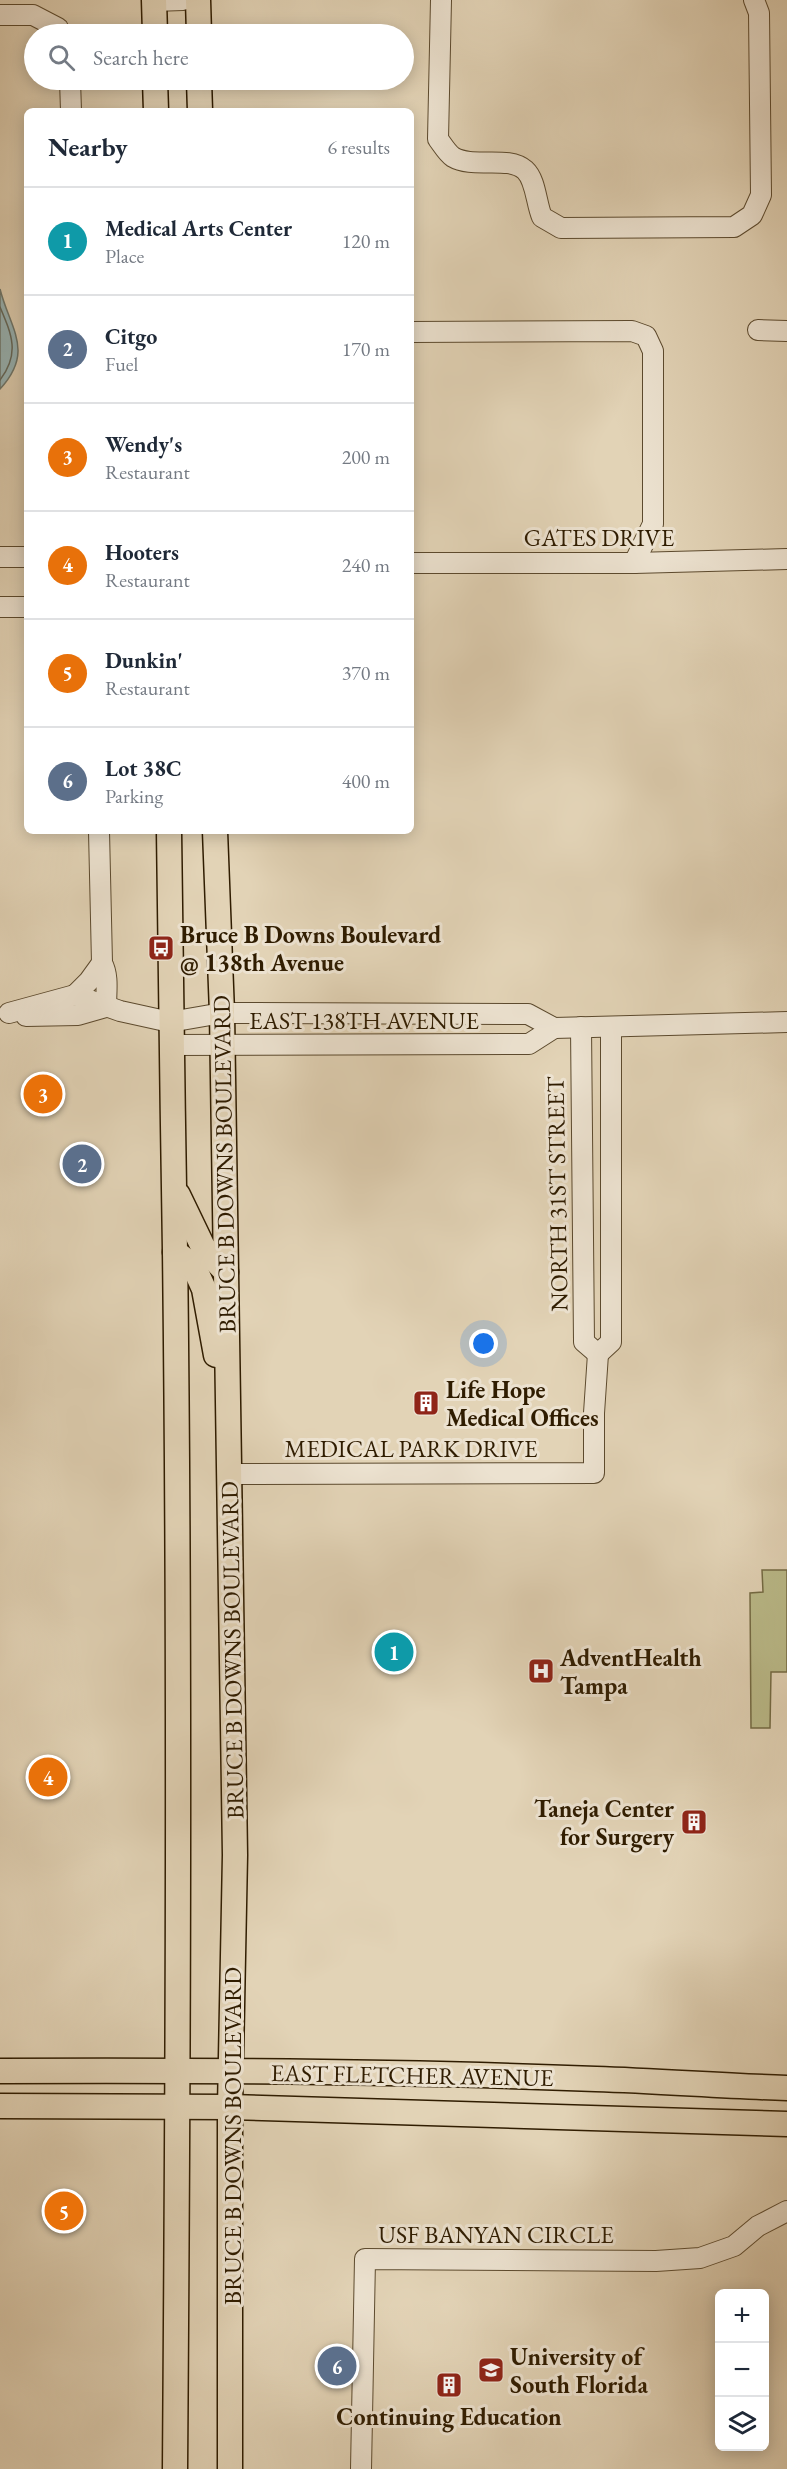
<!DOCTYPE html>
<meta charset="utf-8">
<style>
body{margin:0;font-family:"EB Garamond",serif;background:#f6f6f7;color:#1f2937}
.controls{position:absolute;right:18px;bottom:18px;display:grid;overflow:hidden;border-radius:9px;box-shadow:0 3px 15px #0003}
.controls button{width:54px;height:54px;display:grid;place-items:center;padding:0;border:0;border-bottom:2px solid #e0e1e3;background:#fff;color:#1f2937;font:30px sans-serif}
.you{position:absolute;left:484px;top:1344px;width:21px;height:21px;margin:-15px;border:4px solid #fff;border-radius:50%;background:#1a73e8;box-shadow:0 0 0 9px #1a73e833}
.badge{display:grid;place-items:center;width:39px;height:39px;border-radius:50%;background:#2563eb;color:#fff;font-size:20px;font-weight:700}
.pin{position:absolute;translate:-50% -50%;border:3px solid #fff;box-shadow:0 2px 6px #0006}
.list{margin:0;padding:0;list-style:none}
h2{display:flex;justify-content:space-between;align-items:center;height:78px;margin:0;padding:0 24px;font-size:26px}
h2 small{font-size:20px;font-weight:400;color:#747a83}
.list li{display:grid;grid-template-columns:39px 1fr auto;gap:18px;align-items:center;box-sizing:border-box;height:108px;padding:0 24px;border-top:2px solid #e0e1e3}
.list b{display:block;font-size:22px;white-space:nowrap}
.list p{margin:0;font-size:20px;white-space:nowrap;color:#747a83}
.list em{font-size:20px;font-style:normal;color:#747a83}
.icon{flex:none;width:33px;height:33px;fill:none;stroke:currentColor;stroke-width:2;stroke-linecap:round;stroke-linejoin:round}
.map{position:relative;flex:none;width:787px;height:2469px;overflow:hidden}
.search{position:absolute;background:#fff;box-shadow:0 3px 15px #0003;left:24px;top:24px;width:390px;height:66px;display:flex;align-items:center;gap:15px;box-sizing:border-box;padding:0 21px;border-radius:33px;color:#747a83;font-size:22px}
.panel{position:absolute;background:#fff;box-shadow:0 3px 15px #0003;left:24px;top:108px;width:390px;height:726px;border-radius:9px}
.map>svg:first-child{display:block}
.green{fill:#baba89;stroke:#746b44;stroke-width:1.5}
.water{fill:#98b6b8;stroke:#6e786e;stroke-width:1.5}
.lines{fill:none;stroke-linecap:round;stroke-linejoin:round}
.shore{stroke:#64695c;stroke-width:1.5}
.minor-casing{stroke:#5c4a2e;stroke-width:22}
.major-casing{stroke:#2f1c00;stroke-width:27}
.minor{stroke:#ece2d0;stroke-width:20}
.major{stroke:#e2d3b6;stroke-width:24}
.labels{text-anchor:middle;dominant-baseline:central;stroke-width:6;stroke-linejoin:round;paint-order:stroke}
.street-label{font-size:24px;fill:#2f1c00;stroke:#ece2d0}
.poi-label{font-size:24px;font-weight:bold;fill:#2f1c00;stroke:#ece2d0;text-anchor:start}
</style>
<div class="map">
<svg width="787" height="2469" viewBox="0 0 787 2469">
<rect width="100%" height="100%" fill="#e2d3b6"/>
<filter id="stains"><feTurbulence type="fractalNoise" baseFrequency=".00333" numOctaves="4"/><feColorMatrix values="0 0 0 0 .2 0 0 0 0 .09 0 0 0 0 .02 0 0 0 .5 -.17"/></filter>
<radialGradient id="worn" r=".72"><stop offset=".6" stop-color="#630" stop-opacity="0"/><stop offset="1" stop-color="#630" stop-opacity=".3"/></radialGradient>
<!-- green -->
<polygon class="green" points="762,1570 787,1570 787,1672 771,1672 770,1728 751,1728 750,1593 763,1592"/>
<!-- water -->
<path class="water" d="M0 289C10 329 35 351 0 389Z"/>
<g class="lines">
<!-- shore -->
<path class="shore" d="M0 307C12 335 20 354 0 380"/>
<defs>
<g id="minor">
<path d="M441 0 438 139C442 144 447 153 453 157 473 169 508 155 525 170 536 180 536 203 542 217L561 228 734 227 752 215 761 195 759 13 754 0"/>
<polyline points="154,1 183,0"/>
<polyline points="0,15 33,15 58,28 60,34"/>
<polyline points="70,80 71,111"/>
<polyline points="758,330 787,331"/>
<polyline points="411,332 632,331 646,336 653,351 653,524 634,563"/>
<polyline points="0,557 27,557"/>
<polyline points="411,563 634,563 787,559"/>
<polyline points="0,607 27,607"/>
<path d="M99 831 102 963C109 976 106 992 106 1007"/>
<polyline points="75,995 89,981 102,963"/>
<polyline points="9,1013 75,995 120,1011 170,1022 222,1013 528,1014 554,1028 787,1022"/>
<polyline points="26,1016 78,1015 106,1007"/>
<polyline points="581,1027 584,1342 598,1354 611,1342 611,1027"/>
<polyline points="171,1045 529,1044 554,1028"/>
<polyline points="229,1474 594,1473 594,1413 598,1354"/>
<polyline points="361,2469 365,2259 656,2261 700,2258 734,2246 758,2226 787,2211"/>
</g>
<g id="major">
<polyline points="154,0 155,34"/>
<polyline points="198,0 199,34"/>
<polyline points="155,80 156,111"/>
<polyline points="199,80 200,111"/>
<path d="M169 831C170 971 173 1111 175 1251 180 1657 178 2063 175 2469"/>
<polyline points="215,831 222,1013 235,1855 230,2107 230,2469"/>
<polyline points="178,1195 203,1247 226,1272"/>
<polyline points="175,1252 194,1267 204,1289 216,1355"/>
<path d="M0 2071C199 2070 398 2071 596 2079 660 2081 723 2086 787 2088"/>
<polyline points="0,2106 230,2107 787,2124"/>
</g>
</defs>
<!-- minor casing -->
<use href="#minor" class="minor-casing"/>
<!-- major casing -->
<use href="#major" class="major-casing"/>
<!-- minor -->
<use href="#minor" class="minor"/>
<!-- major -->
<use href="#major" class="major"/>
</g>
<!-- icons -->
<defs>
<symbol id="bus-square" viewBox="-11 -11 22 22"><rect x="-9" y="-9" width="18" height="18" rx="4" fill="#8f2418" stroke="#ece2d0"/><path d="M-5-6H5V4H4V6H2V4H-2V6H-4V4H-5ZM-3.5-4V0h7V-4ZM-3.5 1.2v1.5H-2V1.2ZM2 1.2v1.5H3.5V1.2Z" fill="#fff"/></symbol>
<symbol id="building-square" viewBox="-11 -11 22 22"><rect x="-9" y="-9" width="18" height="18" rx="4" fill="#8f2418" stroke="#ece2d0"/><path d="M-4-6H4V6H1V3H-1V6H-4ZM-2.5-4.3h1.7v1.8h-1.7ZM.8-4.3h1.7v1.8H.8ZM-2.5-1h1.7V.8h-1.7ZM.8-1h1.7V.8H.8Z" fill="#fff"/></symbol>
<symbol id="hospital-square" viewBox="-11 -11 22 22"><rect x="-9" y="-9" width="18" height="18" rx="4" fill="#8f2418" stroke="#ece2d0"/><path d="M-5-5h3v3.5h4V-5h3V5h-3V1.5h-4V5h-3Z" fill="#fff"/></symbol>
<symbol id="university-square" viewBox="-11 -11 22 22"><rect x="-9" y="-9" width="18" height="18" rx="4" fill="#8f2418" stroke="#ece2d0"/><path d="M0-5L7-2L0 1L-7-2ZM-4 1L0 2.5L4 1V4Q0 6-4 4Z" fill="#fff"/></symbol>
</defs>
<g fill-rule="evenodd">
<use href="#bus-square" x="146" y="933" width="30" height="30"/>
<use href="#building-square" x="411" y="1388" width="30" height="30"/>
<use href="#hospital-square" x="526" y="1656" width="30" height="30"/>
<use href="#building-square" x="679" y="1807" width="30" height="30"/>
<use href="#university-square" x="476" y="2355" width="30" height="30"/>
<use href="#building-square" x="434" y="2370" width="30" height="30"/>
</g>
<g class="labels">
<!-- street labels -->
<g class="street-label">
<text x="599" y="537">GATES DRIVE</text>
<text x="364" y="1020">EAST 138TH AVENUE</text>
<text transform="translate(224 1164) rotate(-91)">BRUCE B DOWNS BOULEVARD</text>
<text transform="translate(557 1194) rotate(-91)">NORTH 31ST STREET</text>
<text x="411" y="1448">MEDICAL PARK DRIVE</text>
<text transform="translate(232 1650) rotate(-91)">BRUCE B DOWNS BOULEVARD</text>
<text transform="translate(412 2075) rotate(1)">EAST FLETCHER AVENUE</text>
<text transform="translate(232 2136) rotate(-90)">BRUCE B DOWNS BOULEVARD</text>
<text x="496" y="2234">USF BANYAN CIRCLE</text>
</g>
<!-- poi labels -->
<g class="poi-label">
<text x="180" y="934">Bruce B Downs Boulevard<tspan x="180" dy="28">@ 138th Avenue</tspan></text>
<text x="446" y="1389">Life Hope<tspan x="446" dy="28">Medical Offices</tspan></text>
<text x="560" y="1657">AdventHealth<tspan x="560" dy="28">Tampa</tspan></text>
<text x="674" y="1808" text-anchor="end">Taneja Center<tspan x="674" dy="28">for Surgery</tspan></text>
<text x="510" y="2356">University of<tspan x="510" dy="28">South Florida</tspan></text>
<text x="449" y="2416" text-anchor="middle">Continuing Education</text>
</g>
</g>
<rect width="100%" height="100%" filter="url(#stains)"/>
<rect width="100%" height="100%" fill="url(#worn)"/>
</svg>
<div class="controls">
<button>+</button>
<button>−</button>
<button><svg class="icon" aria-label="layers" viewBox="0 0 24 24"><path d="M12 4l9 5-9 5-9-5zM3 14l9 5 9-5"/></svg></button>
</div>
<div class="you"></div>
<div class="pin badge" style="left:394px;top:1652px;background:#0f9aa8">1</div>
<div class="pin badge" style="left:82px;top:1164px;background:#5c6f8a">2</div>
<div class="pin badge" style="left:43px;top:1094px;background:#e8710a">3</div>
<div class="pin badge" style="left:48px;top:1777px;background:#e8710a">4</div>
<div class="pin badge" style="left:64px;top:2211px;background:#e8710a">5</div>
<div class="pin badge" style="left:337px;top:2366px;background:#5c6f8a">6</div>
<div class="search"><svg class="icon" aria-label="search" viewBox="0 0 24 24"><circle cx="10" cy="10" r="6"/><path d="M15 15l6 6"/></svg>Search here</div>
<section class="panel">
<h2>Nearby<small>6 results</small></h2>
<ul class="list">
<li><span class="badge" style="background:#0f9aa8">1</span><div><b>Medical Arts Center</b><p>Place</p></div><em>120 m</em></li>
<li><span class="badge" style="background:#5c6f8a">2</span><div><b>Citgo</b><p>Fuel</p></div><em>170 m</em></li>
<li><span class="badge" style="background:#e8710a">3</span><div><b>Wendy's</b><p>Restaurant</p></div><em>200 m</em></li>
<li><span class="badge" style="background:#e8710a">4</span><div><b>Hooters</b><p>Restaurant</p></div><em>240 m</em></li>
<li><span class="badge" style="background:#e8710a">5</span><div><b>Dunkin'</b><p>Restaurant</p></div><em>370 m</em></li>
<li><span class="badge" style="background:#5c6f8a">6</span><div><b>Lot 38C</b><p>Parking</p></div><em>400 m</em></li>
</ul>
</section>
</div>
